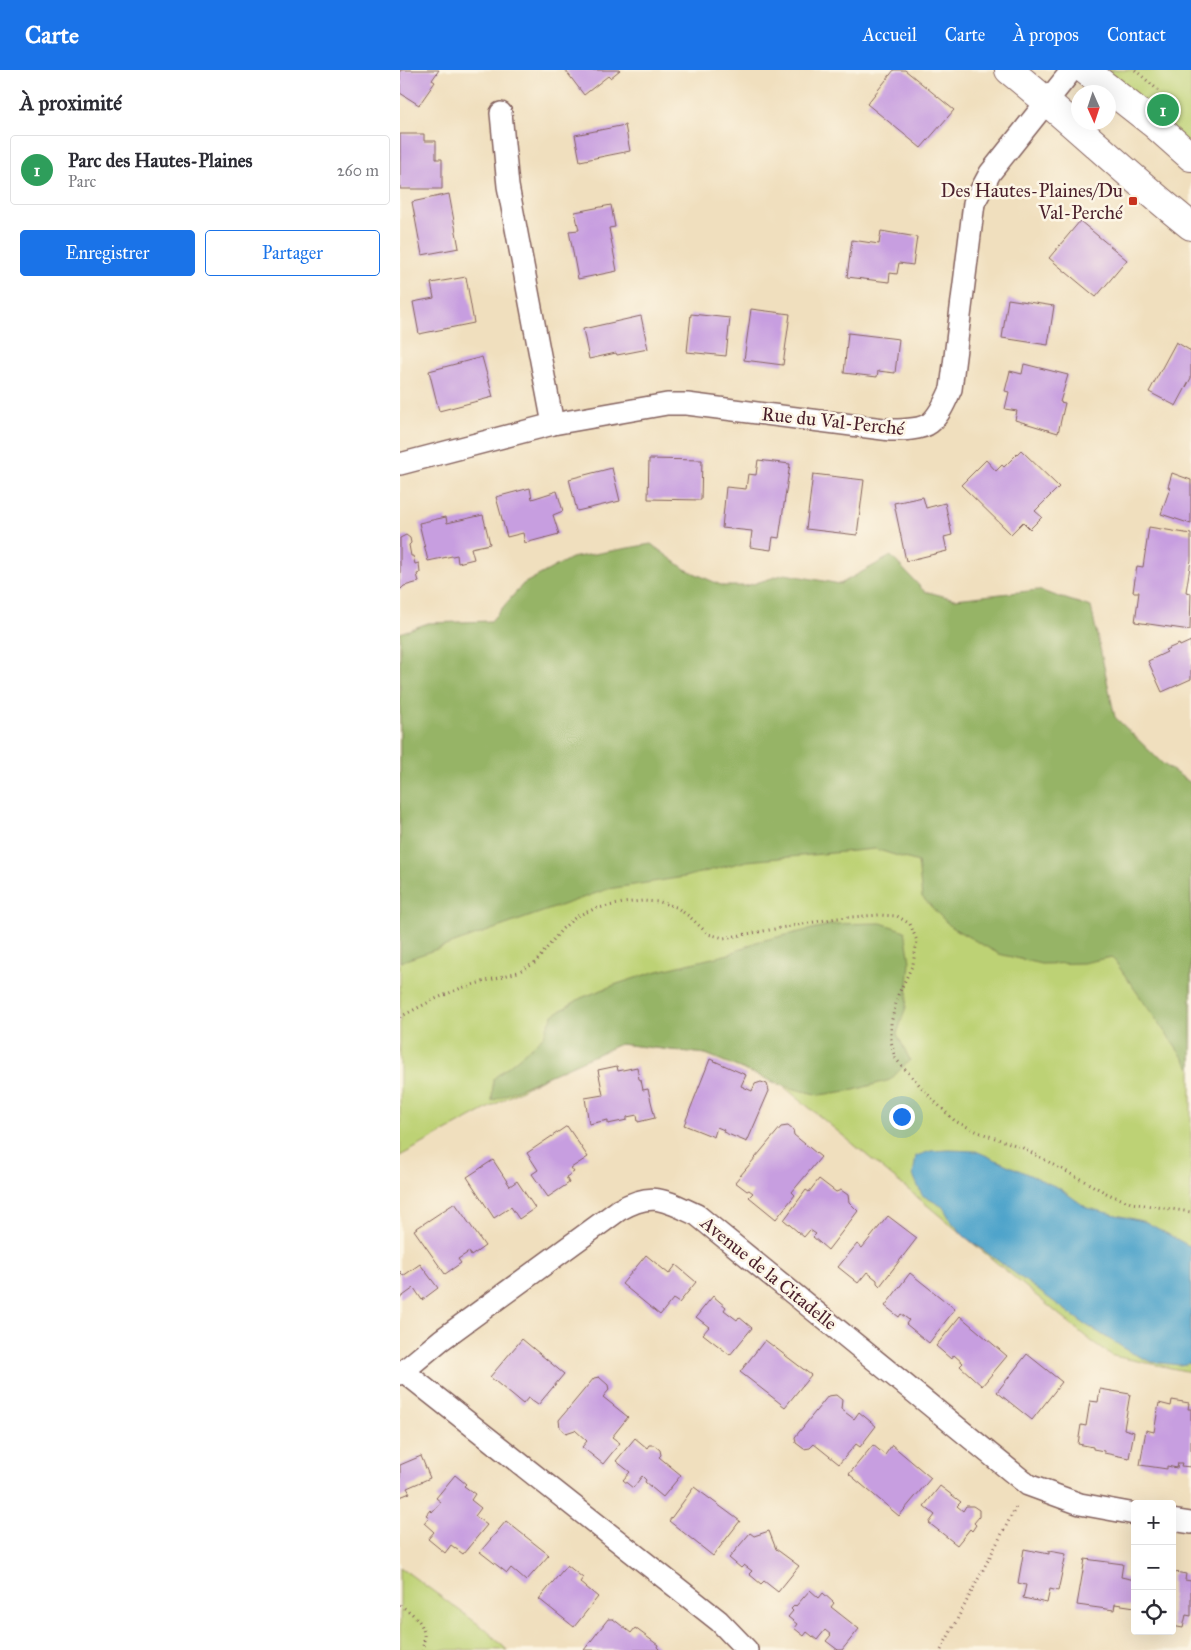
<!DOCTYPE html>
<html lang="fr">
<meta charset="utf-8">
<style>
body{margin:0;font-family:"IM FELL Great Primer",serif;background:#f7f7f7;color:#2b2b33}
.controls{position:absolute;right:15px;bottom:15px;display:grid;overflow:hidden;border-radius:5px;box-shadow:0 5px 20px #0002}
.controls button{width:45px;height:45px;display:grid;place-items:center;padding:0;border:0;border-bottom:1px solid #e1e1e2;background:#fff;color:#2b2b33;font:25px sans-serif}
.compass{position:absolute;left:671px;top:15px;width:45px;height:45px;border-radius:50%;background:#fff;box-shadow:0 5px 20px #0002;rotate:177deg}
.you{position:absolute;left:501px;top:1046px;width:18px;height:18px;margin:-12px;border:4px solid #fff;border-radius:50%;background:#1a73e8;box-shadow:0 0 0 8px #1a73e833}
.badge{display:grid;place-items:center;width:32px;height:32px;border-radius:50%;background:#1a73e8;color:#fff;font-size:16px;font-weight:700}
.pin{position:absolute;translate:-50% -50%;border:2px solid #fff;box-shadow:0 1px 5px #0006}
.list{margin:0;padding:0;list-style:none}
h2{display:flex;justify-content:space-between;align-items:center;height:65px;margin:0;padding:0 20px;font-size:21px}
h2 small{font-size:16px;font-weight:400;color:#7c7c81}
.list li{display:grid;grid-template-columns:32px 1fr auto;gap:15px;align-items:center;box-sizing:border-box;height:70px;margin:0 10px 10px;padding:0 10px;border:1px solid #e1e1e2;border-radius:5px}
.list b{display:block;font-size:19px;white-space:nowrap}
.list p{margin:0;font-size:16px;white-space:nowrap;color:#7c7c81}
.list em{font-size:16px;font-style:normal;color:#7c7c81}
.actions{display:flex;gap:10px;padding:15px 20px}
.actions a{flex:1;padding:11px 0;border:1px solid #1a73e8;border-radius:5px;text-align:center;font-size:18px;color:#1a73e8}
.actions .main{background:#1a73e8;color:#fff}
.icon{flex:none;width:28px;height:28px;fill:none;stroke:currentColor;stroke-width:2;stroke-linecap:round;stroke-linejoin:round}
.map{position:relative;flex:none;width:791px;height:1580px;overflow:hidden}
header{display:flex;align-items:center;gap:30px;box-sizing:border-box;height:70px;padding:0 25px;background:#1a73e8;color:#fff}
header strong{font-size:24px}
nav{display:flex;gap:28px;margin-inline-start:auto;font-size:18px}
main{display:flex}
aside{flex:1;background:#fff}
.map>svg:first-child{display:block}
.green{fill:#bdd275;stroke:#847850}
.forest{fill:#96b466;stroke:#706a48}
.water{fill:#4fa4cb;stroke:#4c627b}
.building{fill:#c79ee0}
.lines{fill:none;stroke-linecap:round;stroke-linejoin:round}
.minor-casing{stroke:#84625e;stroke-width:24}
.tertiary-casing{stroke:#84625e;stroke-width:30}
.path{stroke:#84625e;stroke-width:3;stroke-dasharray:1 4;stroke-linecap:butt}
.minor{stroke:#fff;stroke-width:21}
.tertiary{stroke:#fff;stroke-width:28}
.poi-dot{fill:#c8321e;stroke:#fcf5e5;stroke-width:2}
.labels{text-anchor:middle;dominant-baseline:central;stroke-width:5;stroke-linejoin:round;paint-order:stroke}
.poi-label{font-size:19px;fill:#4a1f2b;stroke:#fcf5e5;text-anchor:end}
.street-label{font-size:19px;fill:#4a1f2b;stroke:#fcf5e5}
</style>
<header>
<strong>Carte</strong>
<nav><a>Accueil</a><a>Carte</a><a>À propos</a><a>Contact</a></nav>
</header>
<main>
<aside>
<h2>À proximité<small></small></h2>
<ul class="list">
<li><span class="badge" style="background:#2e9e5b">1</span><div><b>Parc des Hautes-Plaines</b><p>Parc</p></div><em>260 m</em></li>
</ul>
<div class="actions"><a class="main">Enregistrer</a><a>Partager</a></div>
</aside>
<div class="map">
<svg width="791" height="1580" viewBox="0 0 791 1580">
<rect width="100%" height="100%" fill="#fcf5e5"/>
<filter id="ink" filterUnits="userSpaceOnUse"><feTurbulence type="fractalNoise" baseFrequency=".02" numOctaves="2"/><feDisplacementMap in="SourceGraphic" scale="10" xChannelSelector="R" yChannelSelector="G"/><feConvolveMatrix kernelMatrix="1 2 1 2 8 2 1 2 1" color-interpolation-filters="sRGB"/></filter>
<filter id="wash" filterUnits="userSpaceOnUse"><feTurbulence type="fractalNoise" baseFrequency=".0096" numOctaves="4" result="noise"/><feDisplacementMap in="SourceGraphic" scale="20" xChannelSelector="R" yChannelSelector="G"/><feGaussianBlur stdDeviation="1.12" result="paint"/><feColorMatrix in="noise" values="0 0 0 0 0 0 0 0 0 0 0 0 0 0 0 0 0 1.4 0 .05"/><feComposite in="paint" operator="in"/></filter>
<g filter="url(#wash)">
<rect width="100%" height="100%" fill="#f0dfbe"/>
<!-- green -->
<g class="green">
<polygon points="685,0 791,0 791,87"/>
<polygon points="0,574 693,629 791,724 791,1302 713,1286 691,1271 383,1016 306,984 220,974 162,998 0,1086"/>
<polygon points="0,1497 85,1559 107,1580 0,1580"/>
</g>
<!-- forest -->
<g class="forest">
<polygon points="251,474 285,499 323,516 346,516 385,504 440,514 491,486 524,521 555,529 638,520 691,537 715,647 763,694 791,713 791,999 712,887 683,893 641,894 599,884 551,857 522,827 518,792 475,779 347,791 284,807 208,819 0,892 0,563 28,553 91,551 123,514 171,488"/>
<polygon points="481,853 505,861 510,892 506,937 497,964 510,990 490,1010 454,1020 419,1025 383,1016 306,984 220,974 92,1031 93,1009 142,968 153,945 181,928 217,914 254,902 329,884 356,872 434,854"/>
</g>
<!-- water -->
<polygon class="water" points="549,1080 576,1081 659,1118 687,1138 746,1152 791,1177 791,1293 780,1295 752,1292 732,1283 683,1253 564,1166 551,1151 543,1137 522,1125 513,1105 516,1086 531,1081"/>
<g id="blocks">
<!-- building -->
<g class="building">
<polygon points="0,0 39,0 32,10 35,12 19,35 0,23"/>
<polygon points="168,0 220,0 210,8 208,6 184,25 166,1"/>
<polygon points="494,0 505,0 554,40 521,78 467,34"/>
<polygon points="225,55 230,81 180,91 175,65"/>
<polygon points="0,64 24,64 24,71 36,71 36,89 42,89 42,119 0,119"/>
<polygon points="49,124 59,178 22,185 12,132"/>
<polygon points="211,135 215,157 209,158 217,201 178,209 169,161 179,160 175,142"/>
<polygon points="680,151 727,190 696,227 649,188"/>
<polygon points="481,161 517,167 513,195 499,193 497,204 490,203 489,212 447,207 452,170 479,174"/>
<polygon points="66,207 74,253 19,264 13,232 34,228 31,213"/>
<polygon points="608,229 654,236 648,275 602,268"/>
<polygon points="351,239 390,244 383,295 344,290"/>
<polygon points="291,244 330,248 326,286 287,282"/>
<polygon points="241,246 248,279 217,285 216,283 189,289 183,259"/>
<polygon points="448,263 499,269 495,303 478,301 477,307 444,303"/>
<polygon points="776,272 791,281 791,308 776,336 749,322"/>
<polygon points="82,287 93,327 39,341 29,301"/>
<polygon points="624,294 668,305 660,332 665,333 658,363 615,350 617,341 605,339 609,322 605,321 610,301 622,304"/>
<polygon points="621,380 659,417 635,441 642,447 630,459 623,452 611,464 561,415 586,390 596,401 602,395 604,397"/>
<polygon points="249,389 302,390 301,430 248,429"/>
<polygon points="358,390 390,394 379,468 373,467 371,480 350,477 352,461 322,458 326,417 346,419 348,404 356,405"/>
<polygon points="212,398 220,431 177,441 169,409"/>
<polygon points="772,403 791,410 791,454 761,444 770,418 768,417"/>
<polygon points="413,404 464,410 457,465 406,459"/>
<polygon points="130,418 132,429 157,421 163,441 153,445 159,464 125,473 123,463 107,467 96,427"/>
<polygon points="523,427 526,438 545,433 552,465 544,467 547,481 506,491 494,433"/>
<polygon points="83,445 90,474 71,478 74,489 58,493 57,485 28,491 19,453 46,447 47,453"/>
<polygon points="749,457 791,464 791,490 786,522 791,523 790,560 735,552 739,522 733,522 737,496 743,497"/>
<polygon points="6,465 10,468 11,473 9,475 11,486 13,486 15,494 19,493 20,503 17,504 19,512 4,516 0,520 0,468"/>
<polygon points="791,571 791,609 762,622 748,591 767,582 765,580 779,574 780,576"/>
<polygon points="310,989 346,1005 341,1016 352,1021 355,1014 361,1012 367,1014 369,1021 347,1072 323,1062 324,1060 317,1057 314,1067 284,1055"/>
<polygon points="217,996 218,1001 237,997 239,1009 241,1010 243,1020 248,1019 255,1048 238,1052 237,1045 227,1047 227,1050 208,1054 208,1050 189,1054 185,1028 203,1025 198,1000"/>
<polygon points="167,1056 188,1087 171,1098 174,1102 166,1107 169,1113 148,1127 132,1104 138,1100 127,1083"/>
<polygon points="388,1056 393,1060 394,1065 421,1087 392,1122 395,1125 376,1149 349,1127 353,1123 349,1120 347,1121 335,1112 381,1057"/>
<polygon points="93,1090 110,1116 117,1111 135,1138 119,1149 111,1137 94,1148 67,1107"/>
<polygon points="419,1109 436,1122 441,1120 448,1125 449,1132 458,1141 428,1180 413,1167 416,1164 410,1160 404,1167 384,1150 406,1120 409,1122"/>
<polygon points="55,1133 85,1176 71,1186 69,1182 58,1189 61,1193 45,1204 14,1160"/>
<polygon points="488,1146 517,1168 480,1216 477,1213 477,1210 467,1202 458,1213 438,1197 457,1174 462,1178"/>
<polygon points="246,1185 269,1204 276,1195 296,1212 279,1233 273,1229 260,1245 222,1214"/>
<polygon points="20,1194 38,1218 22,1230 14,1218 0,1228 0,1201 3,1206"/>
<polygon points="510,1203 555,1239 529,1273 506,1254 509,1250 501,1244 499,1247 485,1236"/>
<polygon points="313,1226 326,1237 324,1240 337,1250 339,1247 352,1258 330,1285 303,1264 309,1257 296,1247"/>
<polygon points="560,1246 607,1286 582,1316 560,1296 563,1293 554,1285 551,1289 536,1276"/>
<polygon points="122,1269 164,1304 138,1335 128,1328 123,1334 90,1307"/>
<polygon points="365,1270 411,1305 385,1337 340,1302"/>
<polygon points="627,1284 662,1312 632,1350 597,1322"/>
<polygon points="199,1307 208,1315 209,1320 203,1327 228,1347 212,1367 220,1373 203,1394 182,1377 187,1371 175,1360 166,1363 160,1358 159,1350 194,1308"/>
<polygon points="700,1319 730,1324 724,1359 734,1362 729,1388 704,1383 704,1381 693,1379 693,1377 678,1374 681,1355 686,1356 690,1331 698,1332"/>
<polygon points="436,1325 442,1330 441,1339 454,1349 459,1342 476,1356 460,1377 456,1374 439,1394 414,1374 410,1378 404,1379 396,1373 395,1367 428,1326"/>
<polygon points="772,1330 789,1333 788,1339 791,1339 791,1397 781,1396 782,1393 778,1393 777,1398 767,1396 767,1399 740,1395 746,1360 754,1362 759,1333 771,1336"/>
<polygon points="235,1368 247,1378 249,1375 254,1375 260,1380 261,1385 259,1387 281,1405 263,1427 245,1412 246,1410 242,1406 233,1418 223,1410 230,1402 216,1391"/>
<polygon points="473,1375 485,1385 492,1375 531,1408 499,1446 449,1404"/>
<polygon points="21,1386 30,1408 7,1418 10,1423 0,1427 0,1395"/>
<polygon points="55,1405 66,1414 64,1416 75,1424 71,1430 81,1438 75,1446 87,1455 63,1484 51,1475 45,1483 28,1469 34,1462 24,1453 29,1447 26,1445 30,1440 32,1442 41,1432 36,1428"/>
<polygon points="540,1416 561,1432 557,1436 563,1441 566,1436 573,1436 579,1440 579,1447 574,1453 576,1455 572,1461 570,1459 557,1475 529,1453 535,1445 524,1436"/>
<polygon points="294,1417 340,1451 313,1486 269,1451"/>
<polygon points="106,1451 149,1485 126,1511 111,1498 107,1503 80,1482"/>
<polygon points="369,1461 376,1479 399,1496 378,1522 364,1511 361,1514 349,1504 352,1501 344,1495 341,1498 329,1488 350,1463 354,1466"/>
<polygon points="624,1479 649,1484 649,1481 666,1484 658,1521 650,1519 647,1533 623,1528 626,1515 618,1513"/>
<polygon points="685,1489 723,1494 721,1507 735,1510 735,1537 715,1534 714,1540 677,1535"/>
<polygon points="167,1495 183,1508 180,1512 198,1527 174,1557 139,1529"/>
<polygon points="775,1502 786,1504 785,1510 791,1511 791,1546 786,1545 783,1558 772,1556 772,1504 775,1504"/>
<polygon points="410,1520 419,1528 423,1523 434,1533 431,1537 459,1559 442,1580 438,1580 426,1571 431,1565 425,1560 417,1570 407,1562 404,1566 394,1558 397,1554 388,1547 393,1541 391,1539 395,1535 396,1536"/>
<polygon points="208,1549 213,1549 231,1563 235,1558 258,1575 257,1577 260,1580 184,1580"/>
</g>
</g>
</g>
<g filter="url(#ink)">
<use href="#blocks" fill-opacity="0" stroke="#84625e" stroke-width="1"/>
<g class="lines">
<defs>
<g id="minor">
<polyline points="101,43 108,116 153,354"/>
<path d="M0 394 153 354 267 334H287L491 360C501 360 521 360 530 353 540 345 546 330 551 319L574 133 590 103 672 0"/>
<polyline points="3,1301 319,1551 347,1580"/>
<path d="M0 1304 41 1270 219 1140C253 1121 264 1130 297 1145L628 1415 680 1434 735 1444"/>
<polyline points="772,1450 791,1453"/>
</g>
<g id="tertiary">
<path d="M609 0C671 50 728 106 791 156"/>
<polyline points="685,0 755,55 791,87"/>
</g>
</defs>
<!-- minor casing -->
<use href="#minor" class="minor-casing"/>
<!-- tertiary casing -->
<use href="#tertiary" class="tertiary-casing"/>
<!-- path -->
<g class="path">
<polyline points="735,0 758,20"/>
<polyline points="0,947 33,930 61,918 118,902 135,893 162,859 177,846 194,839 223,833 242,831 260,832 276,837 290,847 308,864 324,868 437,848 479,845 497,846 510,854 517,871 513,894 498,925 491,953 491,971 495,988 533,1030 555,1051 578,1062 621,1077 708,1124 731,1133 791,1142"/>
<path d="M0 1535C18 1547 29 1557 22 1580"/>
<polyline points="541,1580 617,1435"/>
</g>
<!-- minor -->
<use href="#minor" class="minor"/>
<!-- tertiary -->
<use href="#tertiary" class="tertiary"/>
</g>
</g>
<!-- markers -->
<rect class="poi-dot" x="728" y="126" width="10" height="10" rx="2.5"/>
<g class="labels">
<!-- poi labels -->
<g class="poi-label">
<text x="723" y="120">Des Hautes-Plaines/Du<tspan x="723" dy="22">Val-Perché</tspan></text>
</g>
<!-- street labels -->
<g class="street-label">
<text transform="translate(433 351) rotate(6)">Rue du Val-Perché</text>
<text transform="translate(369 1203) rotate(39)">Avenue de la Citadelle</text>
</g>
</g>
</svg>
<div class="controls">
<button>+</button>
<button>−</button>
<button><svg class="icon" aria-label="locate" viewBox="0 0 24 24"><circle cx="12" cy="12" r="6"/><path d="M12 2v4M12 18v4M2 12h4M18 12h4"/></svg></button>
</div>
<svg class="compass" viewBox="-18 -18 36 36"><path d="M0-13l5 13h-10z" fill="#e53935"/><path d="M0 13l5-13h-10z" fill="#7c7c81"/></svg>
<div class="you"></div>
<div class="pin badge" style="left:763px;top:40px;background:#2e9e5b">1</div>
</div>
</main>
